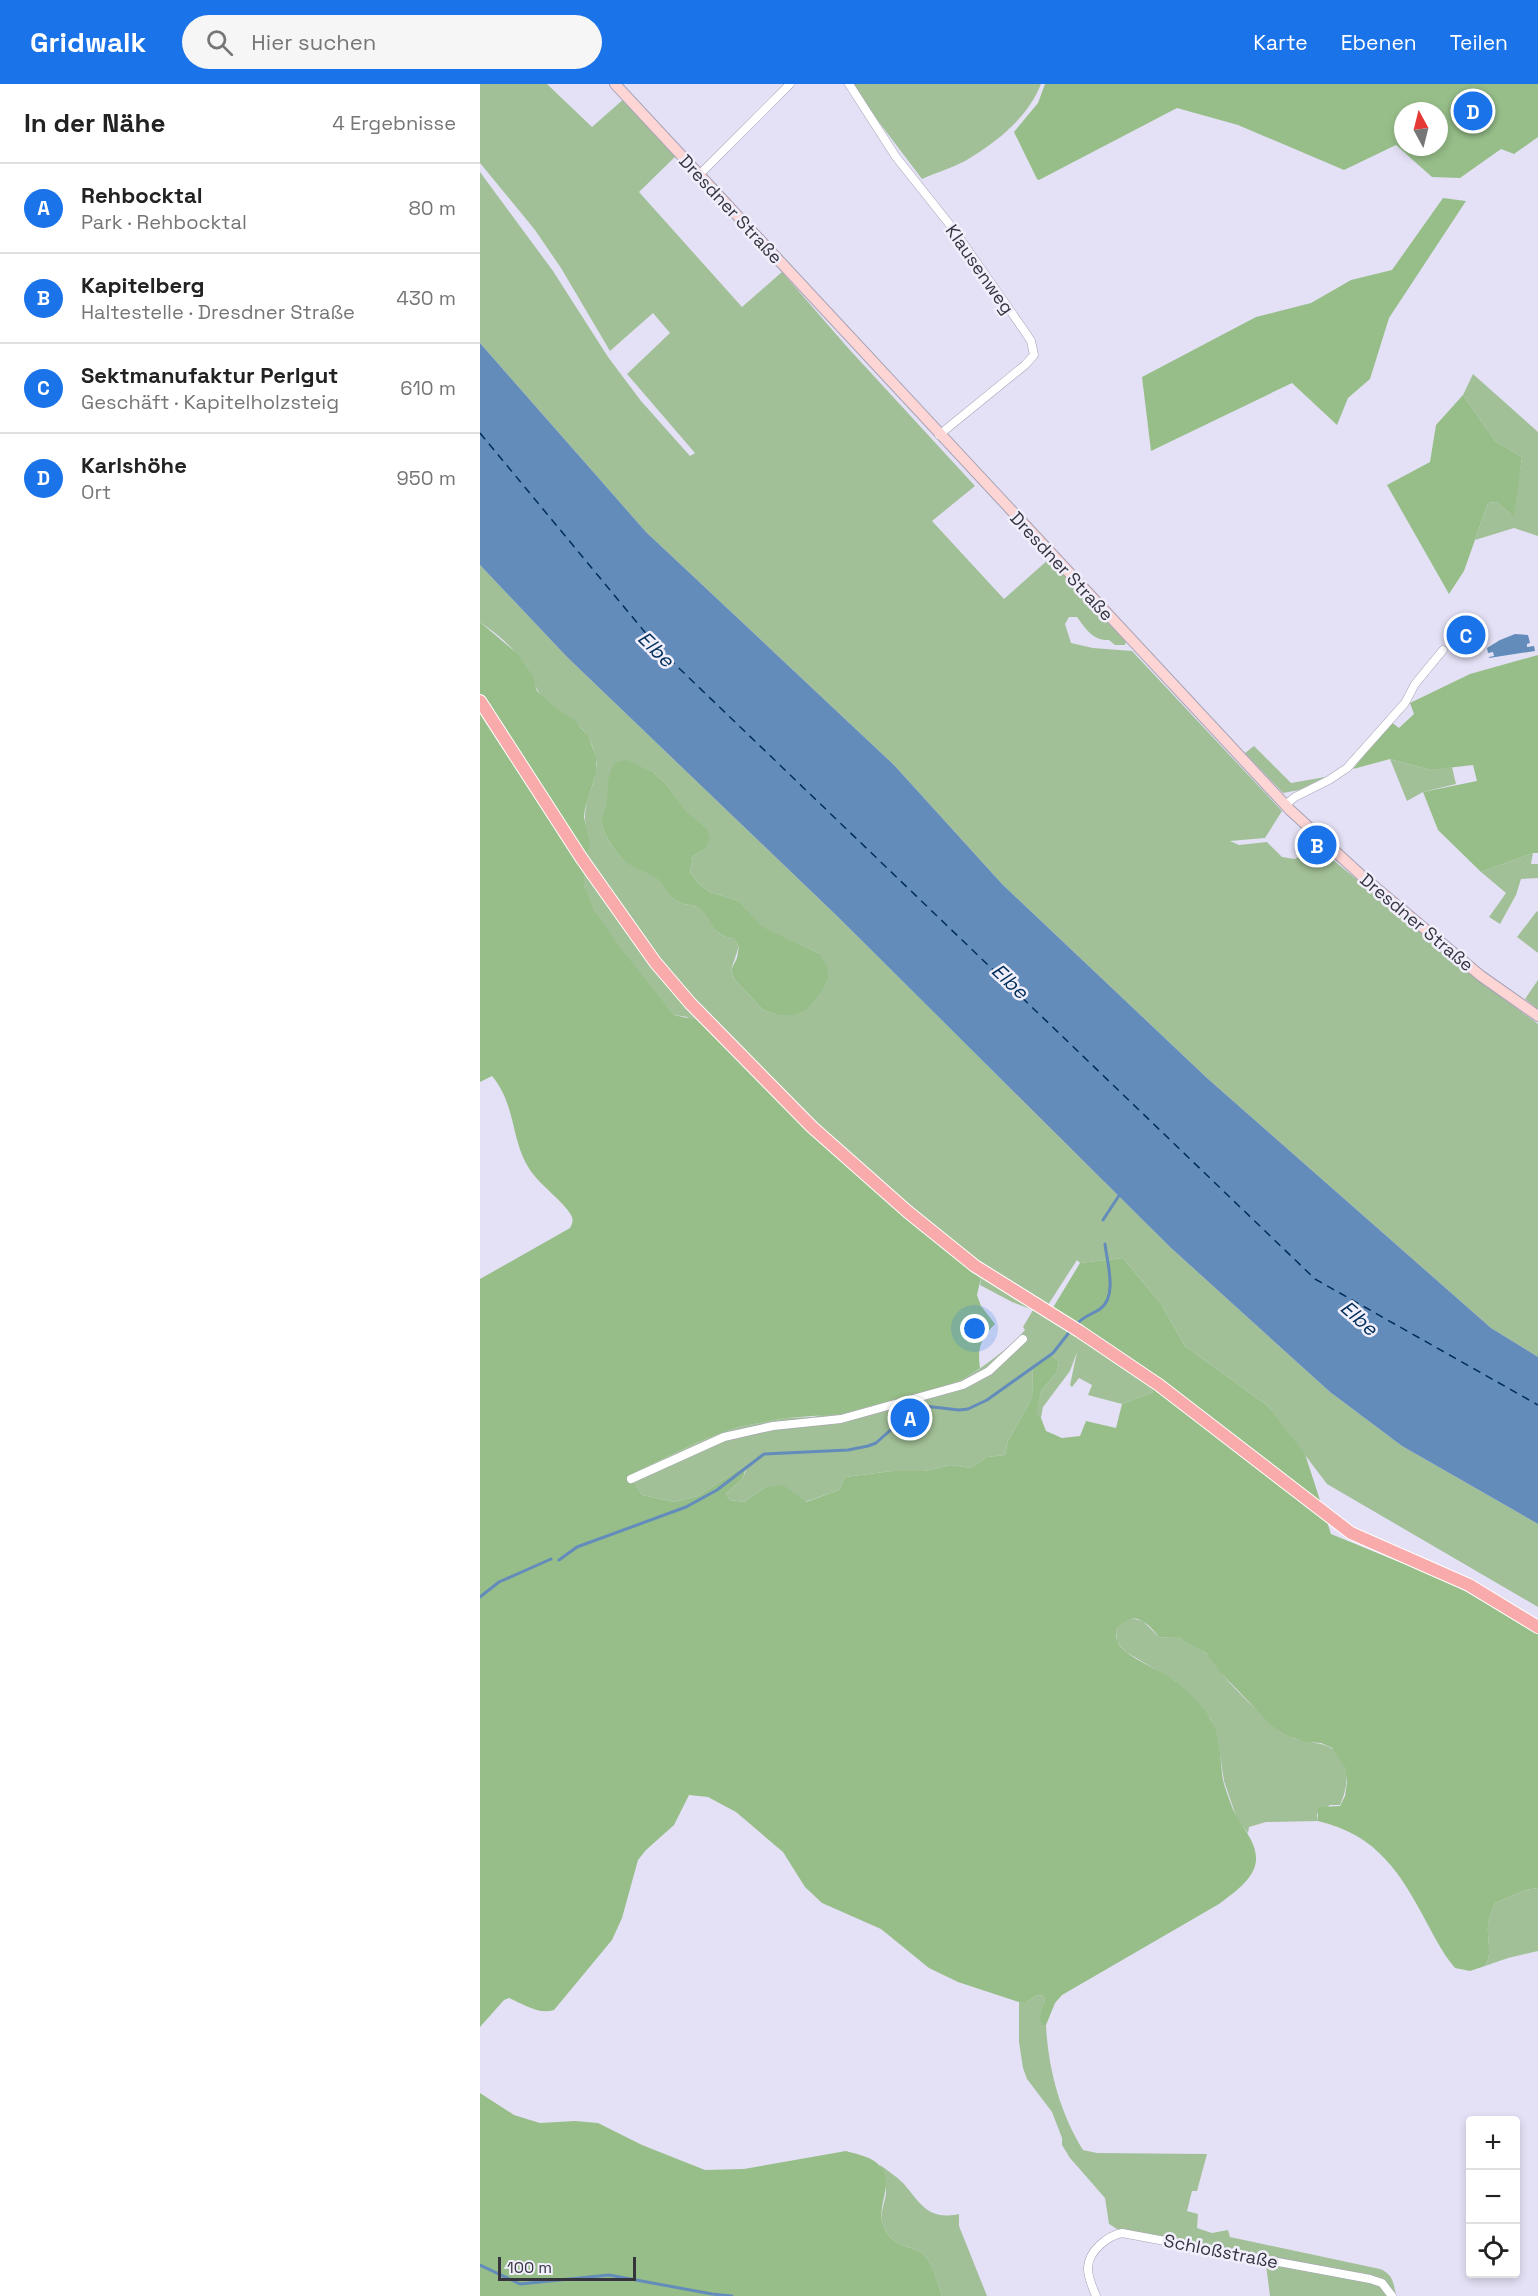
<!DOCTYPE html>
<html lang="de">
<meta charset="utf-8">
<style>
body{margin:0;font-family:"Space Grotesk",sans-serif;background:#f6f6f6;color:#222}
.controls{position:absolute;right:18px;bottom:18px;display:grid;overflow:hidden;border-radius:6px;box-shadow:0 3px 9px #0003}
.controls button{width:54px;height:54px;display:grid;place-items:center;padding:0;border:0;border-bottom:2px solid #e0e0e0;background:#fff;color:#222;font:30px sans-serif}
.compass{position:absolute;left:914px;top:18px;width:54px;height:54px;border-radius:50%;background:#fff;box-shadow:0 3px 9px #0003;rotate:353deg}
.scale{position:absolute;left:18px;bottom:15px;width:138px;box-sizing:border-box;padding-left:6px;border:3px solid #36353d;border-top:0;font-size:16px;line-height:21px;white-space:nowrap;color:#36353d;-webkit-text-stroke:4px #f1effc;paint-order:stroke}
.you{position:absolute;left:495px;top:1245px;width:21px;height:21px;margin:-15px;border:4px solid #fff;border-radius:50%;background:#1a73e8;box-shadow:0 0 0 9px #1a73e833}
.badge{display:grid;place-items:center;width:39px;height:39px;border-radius:50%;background:#1a73e8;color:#fff;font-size:20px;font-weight:700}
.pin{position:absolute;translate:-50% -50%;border:3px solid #fff;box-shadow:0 2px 6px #0006}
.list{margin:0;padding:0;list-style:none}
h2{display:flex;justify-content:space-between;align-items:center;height:78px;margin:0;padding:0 24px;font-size:26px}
h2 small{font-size:20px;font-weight:400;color:#767676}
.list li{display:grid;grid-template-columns:39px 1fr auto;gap:18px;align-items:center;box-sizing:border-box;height:90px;padding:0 24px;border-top:2px solid #e0e0e0}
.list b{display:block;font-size:22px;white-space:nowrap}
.list p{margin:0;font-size:20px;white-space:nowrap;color:#767676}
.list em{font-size:20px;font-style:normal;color:#767676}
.icon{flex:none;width:33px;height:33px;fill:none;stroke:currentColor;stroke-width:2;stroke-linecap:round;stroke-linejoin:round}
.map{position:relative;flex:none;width:1058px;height:2212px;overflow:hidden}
header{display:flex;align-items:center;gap:36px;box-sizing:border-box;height:84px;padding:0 30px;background:#1a73e8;color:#fff}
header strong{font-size:28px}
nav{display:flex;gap:33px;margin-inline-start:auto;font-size:21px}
.search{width:420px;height:54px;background:#f6f6f6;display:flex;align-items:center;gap:15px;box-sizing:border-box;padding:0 21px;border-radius:33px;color:#767676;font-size:22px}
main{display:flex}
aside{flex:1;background:#fff}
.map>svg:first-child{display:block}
.green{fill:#a2c097;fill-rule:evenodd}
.forest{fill:#97be89;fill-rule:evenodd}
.water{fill:#638cbb}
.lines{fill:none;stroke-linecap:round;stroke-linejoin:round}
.stream{stroke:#638cbb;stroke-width:3}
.ferry{stroke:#002d59;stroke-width:1.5;stroke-dasharray:8 6;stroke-linecap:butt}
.street-casing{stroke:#a5a2b5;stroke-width:9}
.secondary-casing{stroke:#a5a2b5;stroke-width:12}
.primary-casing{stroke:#fff;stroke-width:14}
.street{stroke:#fff;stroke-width:8}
.secondary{stroke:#fcd5d4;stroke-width:10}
.primary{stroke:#f8abaa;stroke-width:12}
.labels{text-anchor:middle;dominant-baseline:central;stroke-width:5;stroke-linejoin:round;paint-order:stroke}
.street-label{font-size:18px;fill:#36353d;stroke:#f1effc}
.water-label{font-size:20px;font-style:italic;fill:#002d59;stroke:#f1effc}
</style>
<header>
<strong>Gridwalk</strong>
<div class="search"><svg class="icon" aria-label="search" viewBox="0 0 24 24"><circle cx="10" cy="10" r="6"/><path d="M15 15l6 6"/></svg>Hier suchen</div>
<nav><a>Karte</a><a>Ebenen</a><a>Teilen</a></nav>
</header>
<main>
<aside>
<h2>In der Nähe<small>4 Ergebnisse</small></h2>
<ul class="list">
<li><span class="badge">A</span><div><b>Rehbocktal</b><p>Park · Rehbocktal</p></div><em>80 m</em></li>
<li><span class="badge">B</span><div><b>Kapitelberg</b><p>Haltestelle · Dresdner Straße</p></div><em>430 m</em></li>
<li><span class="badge">C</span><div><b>Sektmanufaktur Perlgut</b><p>Geschäft · Kapitelholzsteig</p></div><em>610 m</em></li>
<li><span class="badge">D</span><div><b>Karlshöhe</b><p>Ort</p></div><em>950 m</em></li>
</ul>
</aside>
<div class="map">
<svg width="1058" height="2212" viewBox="0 0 1058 2212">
<rect width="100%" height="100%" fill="#e4e1f6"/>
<!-- green -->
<g class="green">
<path d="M0 0H67L112 43 146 13 199 69 159 108 262 223 302 188 369 265 495 402 452 437 524 515 569 475 646 558 645 561H635L629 556C613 557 606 545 597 533H589L585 540 591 559 613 564 652 567 802 727 785 754 750 757 759 761 787 758 802 773 815 775 835 761 997 895 1058 940V1273L1011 1244 727 994 522 800 414 681 166 448 0 259V88L73 187 128 273 161 317 210 372 215 369 147 290 190 249 173 229 130 267 81 184 55 146 0 79Z"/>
<path d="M373 0H561C548 33 519 56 490 74 476 83 457 88 442 95L386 21Z"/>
<polygon points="993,290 1058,348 1058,452 1034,444 995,456 1008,419 1017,418 1033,432 1042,373 1015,357 983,311"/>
<path d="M0 481 87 573 357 832 690 1163 850 1308 922 1362 1058 1440V1523L847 1400 788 1322 705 1262 681 1220 643 1174 600 1179 597 1176 566 1224 664 1296 673 1308 642 1320 608 1311 612 1301 599 1294 592 1303 590 1301 597 1268 590 1287 563 1323 561 1334 555 1331 561 1307 577 1288 579 1278 570 1269 553 1282 552 1314 528 1357 525 1371 507 1373 491 1384 471 1381 445 1387H412L365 1393 359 1406 325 1418 284 1404 264 1418 250 1416 246 1410 263 1394 269 1379 218 1412 194 1418 162 1411 150 1391 216 1359 258 1343 306 1334 333 1333 487 1293C508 1279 528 1265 545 1246L543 1243 553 1226 532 1218 500 1201 501 1193 495 1182C471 1176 451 1154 432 1139 353 1075 281 1002 207 933L194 931C169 900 113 839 104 802 100 784 105 761 106 742 100 717 122 695 115 670 105 631 74 633 58 607 55 602 54 595 51 590 39 568 20 552 0 538ZM174 689 186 700 206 729 226 743 225 765 213 772 210 788 218 799 230 808 259 817 280 842 338 869 314 931H297L283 926 255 896 251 886 259 862 253 854C232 852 236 840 225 828 217 820 208 822 199 818 191 814 187 805 181 798 173 790 162 787 153 782 138 774 121 751 122 733 124 719 162 698 174 689Z"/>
<polygon points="774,662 811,699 851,692 819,706 803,709 765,669"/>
<polygon points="910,675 950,686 972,683 976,700 943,708 927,717"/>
<polygon points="1053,769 1051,780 1058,780 1058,794 1041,795 1036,811 1020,840 1009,833 1026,809 1001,788"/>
<polygon points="1057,827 1058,828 1058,869 1037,853"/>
<polygon points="1058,896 1058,925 1045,915"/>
<path d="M650 1534 663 1537 679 1553C686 1554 696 1552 702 1555 713 1559 728 1569 735 1579 738 1583 740 1587 743 1591 761 1612 784 1634 807 1650 824 1663 847 1653 860 1673 870 1688 867 1706 860 1721H850L837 1730 838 1737 786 1738 769 1743 768 1749 757 1735 744 1697 738 1657 731 1635 695 1597 646 1568 637 1558 636 1546 643 1536Z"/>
<path d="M1058 1804V1867L1028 1874 1005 1882C1012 1871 1008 1861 1008 1848 1007 1837 1011 1828 1015 1819L1046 1806Z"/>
<path d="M557 1911 564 1912 565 1916 560 1931 562 1941H566C568 1984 580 2029 603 2066L617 2069 727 2070 717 2107H712L707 2127 718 2130 717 2144 732 2149 748 2146 750 2153 900 2185C913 2190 914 2200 916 2212H790L785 2173 713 2158 637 2145 629 2140 625 2114 590 2074 582 2061V2054L572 2028 547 1995 543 1984 539 1958V1918H547Z"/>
<path d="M400 2081C408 2087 416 2092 423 2099 440 2118 447 2137 479 2130V2142L507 2212H462C457 2201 454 2182 446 2173 436 2159 414 2169 403 2141 399 2129 405 2120 406 2109 406 2100 402 2089 400 2081Z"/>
</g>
<!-- forest -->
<g class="forest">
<path d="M565 0H1058V53L1034 70 1021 65 980 94 952 93 916 61 864 86 758 41 697 24 559 96 557 95 534 48 558 19ZM923 27H959V63H923Z"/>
<polygon points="963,114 986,117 909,234 890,295 868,314 857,341 812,299 671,367 662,293 776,233 831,219 871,196 912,186"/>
<polygon points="983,311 1015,357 1042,373 1034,433 1017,418 1008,419 984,487 969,510 907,401 950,378 956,341"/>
<path d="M0 538 39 571 53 592 57 607 71 620 94 636 108 652 116 672V689L105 725 104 733 110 760 104 783V802L114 826 142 866 194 931 221 937 304 1024 365 1081 481 1179 495 1182 501 1193 497 1211 501 1222 515 1240C501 1254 497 1264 500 1284L487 1293 467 1301 360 1330 306 1334 258 1343 216 1359 150 1391 162 1411 194 1418 218 1412 269 1379 270 1381 265 1387 263 1394 246 1410 250 1416 264 1418 284 1404 303 1401 326 1418 359 1406 365 1393 412 1387H445L471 1381 491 1384 507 1373 525 1371 528 1357 552 1314 553 1282 570 1269 579 1278 577 1288 561 1307 556 1330 561 1334 566 1347 582 1354 600 1352 606 1337 636 1344 642 1320 673 1308 664 1296 571 1227 600 1179 643 1174 681 1220 705 1262 788 1322 825 1370 851 1450 973 1500 1058 1550V1804L1046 1806 1015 1819C1011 1828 1007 1838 1008 1848 1008 1861 1012 1871 1005 1882L990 1887 975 1884C964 1871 956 1856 948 1841 921 1790 898 1751 838 1737V1723L860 1722 865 1712 867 1698 865 1684 852 1664 841 1659 825 1658 808 1652 791 1641 769 1618 741 1589 726 1569 700 1554 679 1553C666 1536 651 1525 636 1546 636 1550 636 1555 638 1559 648 1575 680 1585 695 1597 708 1607 722 1621 730 1634 741 1652 740 1676 743 1696 745 1705 749 1714 752 1723 759 1741 777 1756 776 1776 775 1795 752 1810 739 1820L582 1911 575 1919 566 1941H562C557 1933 562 1925 565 1916L564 1912 557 1911 547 1918H539L478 1898 449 1884 401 1845 342 1819 325 1803 303 1768 256 1728 228 1713 209 1711 194 1741 166 1766 158 1776 142 1834 132 1856 74 1926C59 1931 43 1920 29 1914L24 1916 0 1943V1195L90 1144C92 1140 94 1136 91 1131 84 1118 61 1102 50 1086 30 1056 37 1022 12 992L0 998Z"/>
<polygon points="1058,571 1058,769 1053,769 1001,788 958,746 943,708 997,697 993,681 950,686 910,675 873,685 911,638 919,644 934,630 930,619 990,590"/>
<path d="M146 676 174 689 186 700 206 728 226 743 230 754 225 765 213 772 210 788 218 799 230 808 259 817 281 842 338 869 347 882 348 894 341 908 327 925 314 931H297L283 926 255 896 251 886 257 874 259 862 253 854C229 852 234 832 217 823 211 820 204 821 199 818 189 814 185 801 177 795 169 789 161 787 152 782 138 774 120 749 122 732 123 729 125 726 126 723 130 705 124 697 135 679Z"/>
<path d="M0 2009 34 2031 50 2036 60 2039 95 2037 118 2039 162 2061 225 2086 264 2085 366 2067C376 2070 393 2073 400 2082 415 2100 396 2121 403 2141 414 2169 436 2159 446 2173 454 2182 457 2200 462 2212H0Z"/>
</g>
<!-- water -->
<g class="water">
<polygon points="0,259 166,448 414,681 522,800 727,994 1011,1244 1058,1273 1058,1440 922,1362 850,1308 690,1163 357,832 87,573 0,481"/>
<polygon points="1035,550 1048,551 1050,559 1047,560 1047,563 1054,562 1055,567 1009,574 1009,573 1014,572 1013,568 1008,569 1007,564 1020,556"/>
</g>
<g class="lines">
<!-- stream -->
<g class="stream">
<polyline points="623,1136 640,1110"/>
<path d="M596 1241C603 1232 611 1231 620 1225 638 1213 627 1178 625 1160"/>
<polyline points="79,1476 97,1463 206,1423 237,1406 284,1370 368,1366 388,1362 396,1359 424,1334 444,1322 479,1326 488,1325 507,1316 573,1269 591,1246"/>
<polyline points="0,1513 19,1498 71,1475"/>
<polyline points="0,2181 40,2200 129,2191 232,2210 252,2212"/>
</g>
<!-- ferry -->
<polyline class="ferry" points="0,349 178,564 835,1195 1058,1321"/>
<defs>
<g id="street">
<polyline points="369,0 416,73 474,146 543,245 551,257 554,271 545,281 459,351"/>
<polyline points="220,90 310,0"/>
<polyline points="805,721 815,713 849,696 867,684 925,619 935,600 963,566"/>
<polyline points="151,1395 244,1353 293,1342 361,1335 483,1301 509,1287 543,1255"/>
<path d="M616 2212C613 2204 607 2192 608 2183 609 2167 627 2152 642 2149L890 2195 902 2199 912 2212"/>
</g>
<polyline id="secondary" points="135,0 810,726 882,792 1001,892 1058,932"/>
<polyline id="primary" points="0,617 102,775 175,878 210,919 332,1043 428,1128 495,1182 599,1247 679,1301 871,1449 989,1501 1058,1543"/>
</defs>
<!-- street casing -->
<use href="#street" class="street-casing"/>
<!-- secondary casing -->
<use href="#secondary" class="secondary-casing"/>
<!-- primary casing -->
<use href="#primary" class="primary-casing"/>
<!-- street -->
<use href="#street" class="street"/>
<!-- secondary -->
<use href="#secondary" class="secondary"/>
<!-- primary -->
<use href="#primary" class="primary"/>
</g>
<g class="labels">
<!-- street labels -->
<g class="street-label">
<text transform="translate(251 125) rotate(47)">Dresdner Straße</text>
<text transform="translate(500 185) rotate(55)">Klausenweg</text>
<text transform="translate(582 482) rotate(47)">Dresdner Straße</text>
<text transform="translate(937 838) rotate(40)">Dresdner Straße</text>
<text transform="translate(741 2167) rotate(11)">Schloßstraße</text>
</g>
<!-- water labels -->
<g class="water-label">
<text transform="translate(176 565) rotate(45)">Elbe</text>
<text transform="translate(530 897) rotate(43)">Elbe</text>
<text transform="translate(879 1234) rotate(41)">Elbe</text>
</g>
</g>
</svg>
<div class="controls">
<button>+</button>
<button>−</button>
<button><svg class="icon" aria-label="locate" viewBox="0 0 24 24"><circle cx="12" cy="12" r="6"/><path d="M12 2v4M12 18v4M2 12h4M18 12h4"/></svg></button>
</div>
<svg class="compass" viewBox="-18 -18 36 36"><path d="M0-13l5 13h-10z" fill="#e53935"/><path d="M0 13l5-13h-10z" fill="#767676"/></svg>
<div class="scale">100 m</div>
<div class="you"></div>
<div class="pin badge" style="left:430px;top:1334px">A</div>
<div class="pin badge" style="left:837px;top:761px">B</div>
<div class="pin badge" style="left:986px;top:551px">C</div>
<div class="pin badge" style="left:993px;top:27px">D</div>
</div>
</main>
